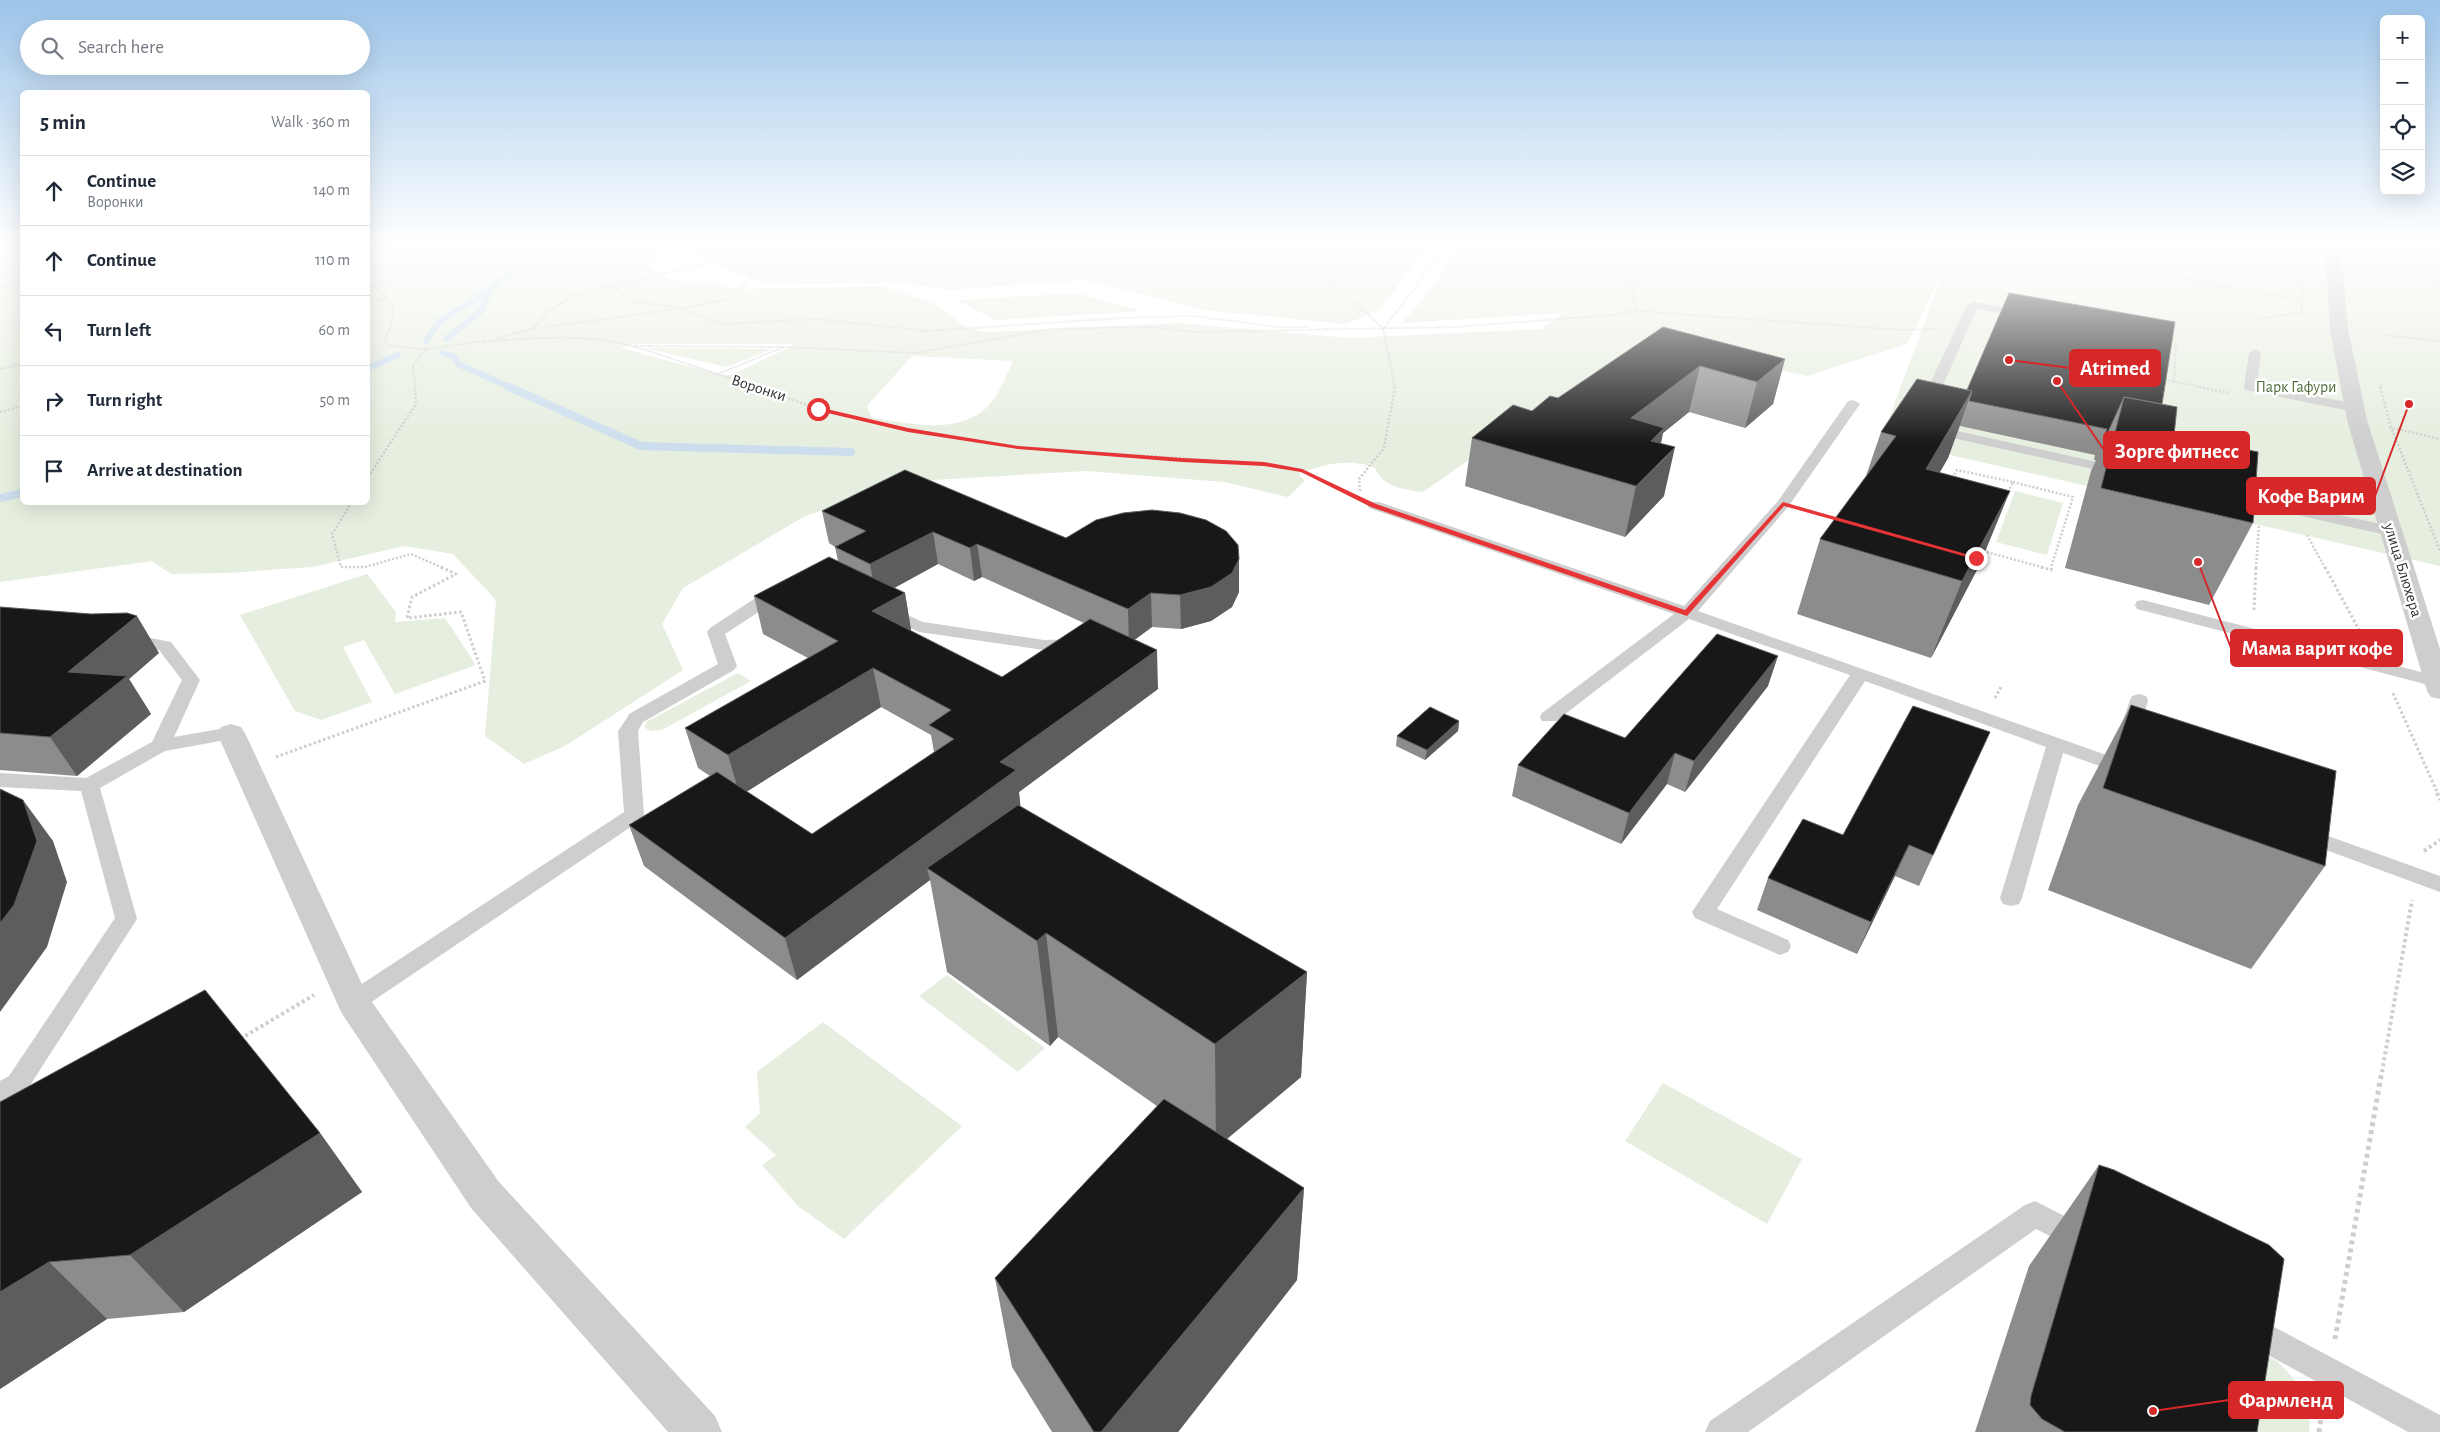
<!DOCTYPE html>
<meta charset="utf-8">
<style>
body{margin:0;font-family:"Alegreya Sans",sans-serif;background:#f2f2f3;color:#1f2937}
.controls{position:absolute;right:15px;top:15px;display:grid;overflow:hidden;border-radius:8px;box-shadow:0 5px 20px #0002}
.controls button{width:45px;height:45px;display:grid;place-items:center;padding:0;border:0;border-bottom:1px solid #e0e1e3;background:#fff;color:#1f2937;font:25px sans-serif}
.stop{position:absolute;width:15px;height:15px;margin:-11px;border:4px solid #e73436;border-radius:50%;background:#fff}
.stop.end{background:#e73436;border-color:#fff;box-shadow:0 1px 5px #0008}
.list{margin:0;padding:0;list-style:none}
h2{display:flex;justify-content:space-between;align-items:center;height:65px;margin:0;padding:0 20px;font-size:21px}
h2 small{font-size:16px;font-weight:400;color:#747a83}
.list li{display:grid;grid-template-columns:32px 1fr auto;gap:15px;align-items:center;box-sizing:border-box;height:70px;padding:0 20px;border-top:1px solid #e0e1e3}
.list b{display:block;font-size:19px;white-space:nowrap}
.list p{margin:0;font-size:16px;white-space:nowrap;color:#747a83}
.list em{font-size:16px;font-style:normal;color:#747a83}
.icon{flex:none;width:28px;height:28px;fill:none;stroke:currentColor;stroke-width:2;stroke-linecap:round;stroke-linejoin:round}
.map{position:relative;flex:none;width:2440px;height:1432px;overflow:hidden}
.search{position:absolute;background:#fff;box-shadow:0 5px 20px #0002;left:20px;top:20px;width:350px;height:55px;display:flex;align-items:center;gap:12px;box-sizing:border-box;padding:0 18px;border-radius:28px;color:#747a83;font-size:19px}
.panel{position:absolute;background:#fff;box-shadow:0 5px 20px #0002;left:20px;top:90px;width:350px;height:415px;border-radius:8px}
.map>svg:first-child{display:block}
.green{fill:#e6eedf;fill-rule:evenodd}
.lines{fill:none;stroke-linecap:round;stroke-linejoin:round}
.stream-far1{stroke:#ccdeed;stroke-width:6}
.stream{stroke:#ccdeed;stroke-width:8}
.path-far4{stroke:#cecece;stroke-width:2;stroke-dasharray:1 1;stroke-linecap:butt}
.path-far3{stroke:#cecece;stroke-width:2.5;stroke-dasharray:2 2;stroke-linecap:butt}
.path-far2{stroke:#cecece;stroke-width:3;stroke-dasharray:2.5 2.5;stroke-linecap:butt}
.path-far1{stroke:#cecece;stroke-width:4;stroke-dasharray:3 3;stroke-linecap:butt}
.path{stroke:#cecece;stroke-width:5;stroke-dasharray:4 4;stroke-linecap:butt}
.lane{fill:#cecece;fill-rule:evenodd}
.street{fill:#cecece;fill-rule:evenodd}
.wall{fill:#8c8c8c;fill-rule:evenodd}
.shaded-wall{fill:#5d5d5d}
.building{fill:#181818;stroke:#5d5d5d}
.route{fill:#e73436}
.labels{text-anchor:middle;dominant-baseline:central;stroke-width:5;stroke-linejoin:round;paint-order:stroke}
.far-park-label{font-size:16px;fill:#516e3d;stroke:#fff}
.far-street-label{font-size:16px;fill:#313131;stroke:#fff}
.leader{fill:none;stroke:#d62828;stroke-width:2}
.callout-dot{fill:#d62828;stroke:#fff;stroke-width:2}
.callout{fill:#d62828;stroke:#d62828;stroke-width:2}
.callout-label{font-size:21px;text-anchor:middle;font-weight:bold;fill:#fff}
</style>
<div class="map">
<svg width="2440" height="1432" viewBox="0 0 2440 1432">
<rect width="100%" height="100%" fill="#fff"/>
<!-- green -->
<g class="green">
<path d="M0 243H22V502H368V243H666L650 266 672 280 713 282 738 289 884 286 937 305 967 328 986 332 1180 323 1349 338 1542 329 1563 313 1401 323 1414 310 1464 243H2440V566L1884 440 1890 416 1943 272 1907 344 1807 376 1646 339 1506 434 1423 492C1403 489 1384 488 1375 468 1350 458 1323 464 1299 474L1305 481 1288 497 1224 482 1086 471 915 481 805 516 683 588 662 624 683 670 565 746 524 764 485 736 496 600 453 554 405 546 312 567 226 573 171 574 152 561 0 582ZM630 344H791L794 345 731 375H721L622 348ZM912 356 1013 361C1008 372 1003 385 996 396 969 438 913 424 872 418L867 406Z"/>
<polygon points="695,243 1012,243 1030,247 1060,243 1429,243 1380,310 1345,324 1206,310 1087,280 948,290 902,283 768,284 738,275 697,257"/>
<polygon points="1077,293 1141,311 995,320 957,300"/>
<polygon points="644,348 773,349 726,367"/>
<polygon points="2015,491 2063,503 2047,555 1996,542"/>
<polygon points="367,574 396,612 395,622 445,618 476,665 395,694 364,640 343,647 372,702 321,720 295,711 240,615"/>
<polygon points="738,673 751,681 662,730 651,731 645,728 646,722"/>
<polygon points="947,975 1045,1048 1018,1072 919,996"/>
<polygon points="823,1022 962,1126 844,1239 798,1206 762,1165 776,1155 745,1127 760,1113 757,1072"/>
<polygon points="1663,1083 1802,1159 1767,1224 1625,1141"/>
<polygon points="2127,1284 2277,1361 2300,1385 2311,1404 2309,1432 2256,1432"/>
</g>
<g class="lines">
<!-- stream-far1 -->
<g class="stream-far1">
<polyline points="446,339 481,311 490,290"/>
<polyline points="426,341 440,321 490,290 543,243"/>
<polyline points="442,353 455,357 458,364 512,388"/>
<polyline points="368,368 398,355"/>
</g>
<!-- stream -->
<g class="stream">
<polyline points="509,387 641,446 851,452"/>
<polyline points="0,498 22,493"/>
</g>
<!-- path-far4 -->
<g class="path-far4">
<polyline points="1338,243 1332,283 1383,328 1395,388"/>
<polyline points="1636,243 1630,268 1636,311"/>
<polyline points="2075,243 2113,251 2124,243"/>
<polyline points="2369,250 2440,285"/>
<polyline points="2113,251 2172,274 2204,283 2301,300"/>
<path d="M368 284C396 300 399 310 385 339L390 346 426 349 485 341"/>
<polyline points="613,286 632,301 680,308 721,324 817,319 927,331 1123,318 1193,316 1279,327 1310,327"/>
<polyline points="0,288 22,279"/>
<polyline points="368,302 390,299"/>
<polyline points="682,308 728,299 749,280 754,266 772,252 825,243"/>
<polyline points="2260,319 2302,312 2302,243"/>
<polyline points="1384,328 1449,243"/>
<polyline points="533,329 676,309"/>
<polyline points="2384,335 2440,341"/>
<polyline points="494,339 533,329 545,314 573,295 715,262 772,252"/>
<path d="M484 342C533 338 584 333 632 346 676 359 719 376 764 388"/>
<polyline points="634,346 783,347"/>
<polyline points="0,369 22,364"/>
<polyline points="715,375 784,347 914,353 1053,329 1148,327 1195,332 1456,327 1611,315 1636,311 1902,330 1937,329"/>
<polyline points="2162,379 2205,388"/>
<polyline points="2174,382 2176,342"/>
<polyline points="2380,385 2381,388"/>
<polyline points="415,388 413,365 426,350"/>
</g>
<!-- path-far3 -->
<g class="path-far3">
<polyline points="759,387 817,409 908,430 1018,447 1264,464 1303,470 1354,496"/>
<polyline points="2199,387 2229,393"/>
<polyline points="2380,387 2391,427 2440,551"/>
<polyline points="0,412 22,406"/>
<polyline points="2389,427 2440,439"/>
<polyline points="368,477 416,404 415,387"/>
<polyline points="1952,478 1957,470 2013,482 2007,495"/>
<polyline points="2013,482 2073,497 2051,568"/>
<polyline points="1360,491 1359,479 1384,448 1395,387"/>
<polyline points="352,502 332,534 341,567 365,567 411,554 443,568"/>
<polyline points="1807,511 1838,519"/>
<polyline points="2307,535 2325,568"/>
<polyline points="1983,551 2045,568"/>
<polyline points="2256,568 2259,524"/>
</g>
<!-- path-far2 -->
<g class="path-far2">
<polyline points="2041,567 2051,570 2052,567"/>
<polyline points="2325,567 2364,639"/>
<polyline points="2254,610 2256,567"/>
<polyline points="2393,693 2438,794"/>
<polyline points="1995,698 2001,687"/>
<polyline points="276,757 485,681 461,612 407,618 412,597 456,574 441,567"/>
</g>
<!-- path-far1 -->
<g class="path-far1">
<polyline points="2437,793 2440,800"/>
<polyline points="2424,851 2440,840"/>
<polyline points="240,1039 314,995"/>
<polyline points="2381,1078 2412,900"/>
</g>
<!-- path -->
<g class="path">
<polyline points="2335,1339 2381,1076"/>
<polyline points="2319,1432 2323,1405"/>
</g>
<!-- lane -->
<g class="lane">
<polygon points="1973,302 2025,311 2031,314 2025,317 1977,309 1933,407 1931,410 1921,410 1919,407 1967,305"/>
<polygon points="2255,349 2261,353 2257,384 2355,404 2362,408 2355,412 2245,390 2244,387 2249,353"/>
<polygon points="1853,400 1860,404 1788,507 1698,611 2132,764 2135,769 2132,774 2125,775 2063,753 2022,898 2019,904 2011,906 2003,904 2000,898 2046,747 1865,681 1717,909 1788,940 1791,946 1788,952 1780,955 1695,918 1692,912 1850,675 1689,619 1556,721 1542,721 1540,717 1542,713 1674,614 1369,508 1367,505 1369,502 1379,502 1684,606 1778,501 1848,401"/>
<polygon points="1931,425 2119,467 2126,471 2119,475 1926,432 1924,429 1926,426"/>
<polygon points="2231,492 2391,526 2399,531 2391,536 2226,499 2224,496"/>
<polygon points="777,587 783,588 785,592 783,596 725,634 737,666 734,670 643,722 638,731 644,815 641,820 361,1009 353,1011 345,1009 341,1002 345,995 624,812 618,731 627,718 629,714 718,664 707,632 710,628 771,588"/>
<polygon points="2143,600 2440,677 2440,688 2137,609 2135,605 2137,601"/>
<polygon points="887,606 923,622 1044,640 1083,639 1086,643 1083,647 1044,650 919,632 881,615 879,611 881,607"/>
<polygon points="130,634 171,642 200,680 174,737 231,727 238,729 241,733 238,737 231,739 165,751 100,788 137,919 27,1090 9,1103 0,1106 0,1081 9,1076 115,918 81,791 0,787 0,773 86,778 152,742 182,680 159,650 124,643 121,639 124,635"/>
<polygon points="2139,694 2146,696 2148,700 2140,730 2137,734 2130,736 2123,734 2120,730 2130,700 2132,696"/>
<polygon points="2303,827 2440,876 2440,892 2296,839 2293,834 2296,829"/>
<polygon points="2035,1201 2088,1228 2092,1237 2088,1246 2078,1250 2036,1229 1748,1432 1705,1432 1710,1421 2025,1205"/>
<polygon points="2250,1314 2440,1415 2440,1432 2408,1432 2239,1339 2235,1329 2239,1319"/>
</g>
<!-- street -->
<g class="street">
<polygon points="2325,243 2340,243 2348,329 2367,420 2440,649 2440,699 2431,697 2427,691 2347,420 2330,329"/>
<polygon points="231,724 241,727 245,733 367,995 499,1182 715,1416 722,1432 668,1432 471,1208 341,1012 217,733 221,727"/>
</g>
</g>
<!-- wall -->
<g class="wall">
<polygon points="2009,293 2162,404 2174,435 2253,523 2209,605 2065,568 2091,471 2096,460 2094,460 2095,455 1960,426 1948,458 1939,473 1980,564 1931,658 1797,614 1820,539 1866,476 1881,432 1967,390"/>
<polygon points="1663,327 1785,359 1773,404 1745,428 1689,412 1663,433 1661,443 1664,496 1625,537 1465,486 1472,438 1532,411 1558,398"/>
<path d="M822 511 1066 538 1239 592 1232 607 1211 621 1181 629 1152 627 1134 640 1158 689 1019 792 1020 807 1307 972 1301 1077 1227 1139 1304 1188 1297 1280 1178 1432H1052L1012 1367 995 1278 1157 1106 1058 1037 1050 1046 947 972 930 880 797 980 644 866 629 825 710 776 698 768 685 728 808 658 763 634 754 596 838 561 835 547 829 543ZM938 564 974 581 982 577 1084 623 1002 677 911 631V630L905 593 894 588ZM881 707 931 735 934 752 812 834 746 792Z"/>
<polygon points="0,607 159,653 129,679 151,714 77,776 0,770"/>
<polygon points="1768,686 1685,792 1667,784 1621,844 1512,796 1518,765 1625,738"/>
<polygon points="2131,705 2325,866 2251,969 2048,890 2078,805"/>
<polygon points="1459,721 1458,731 1425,760 1396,746 1397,736"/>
<polygon points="1990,732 1919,886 1895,876 1857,954 1757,910 1768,878 1843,835"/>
<polygon points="0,1102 320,1133 362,1192 184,1312 107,1319 0,1389"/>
<polygon points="2099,1165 2257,1432 1975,1432 2029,1266"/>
</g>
<!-- shaded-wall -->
<g class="shaded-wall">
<polygon points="1785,359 1773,404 1745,428 1757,382"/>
<polygon points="1700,366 1689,412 1663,433 1656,467 1675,447 1664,496 1625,537 1636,486 1631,418"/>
<polygon points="1972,391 1948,458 1901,541 1926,469"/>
<polygon points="2010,491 1980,564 1931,658 1962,581"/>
<polygon points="933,532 938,564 876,598 870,564"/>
<polygon points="977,544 982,577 974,581 970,548"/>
<polygon points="1239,559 1239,592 1232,607 1211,621 1181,629 1180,595"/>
<polygon points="905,593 911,630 879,649 872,611"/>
<polygon points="1151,593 1152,627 1129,644 1128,609"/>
<polygon points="137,616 159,653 129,679 151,714 77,776 50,737 68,672"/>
<polygon points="1157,650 1158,689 1019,792 1021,811 927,868 930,880 797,980 785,938 1000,762"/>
<polygon points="1778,656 1768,686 1685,792 1694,761"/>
<polygon points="873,668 881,707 740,796 728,755"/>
<polygon points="1459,721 1458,731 1425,760 1427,750"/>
<polygon points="1675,753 1667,784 1621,844 1629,813"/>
<polygon points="23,800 53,841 67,882 47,947 0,1012 0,923"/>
<polygon points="1909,845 1895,876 1857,954 1871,922"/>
<polygon points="1046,933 1058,1037 1050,1046 1037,941"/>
<polygon points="1307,972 1301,1077 1216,1148 1215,1044"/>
<polygon points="320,1133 362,1192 184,1312 130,1255"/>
<polygon points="1304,1188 1297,1280 1178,1432 1101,1432"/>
<polygon points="49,1262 107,1319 0,1389 0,1292"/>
</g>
<!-- building -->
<g class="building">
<polygon points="2009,293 2175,322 2162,404 2124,397 2107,434 2105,434 2107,429 1969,401 1972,391 1967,390"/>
<polygon points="1663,327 1785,359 1757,382 1700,366 1631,418 1664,428 1651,441 1675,447 1636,486 1472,438 1513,405 1532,411 1550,396 1558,398"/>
<polygon points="1917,379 1972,391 1926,469 2010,491 1962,581 1820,539 1896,436 1881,432"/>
<polygon points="2124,397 2177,407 2174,435 2258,452 2253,523 2101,488"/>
<polygon points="905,470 1066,538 1096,520 1123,513 1152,510 1180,513 1206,520 1226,531 1238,545 1239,559 1232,573 1211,587 1180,595 1151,593 1128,609 977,544 970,548 933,532 870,564 835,547 866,531 822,511"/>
<polygon points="829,557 905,593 872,611 1002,677 1090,619 1157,650 1000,762 1016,770 785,938 629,825 717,772 812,834 954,739 929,725 951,710 873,668 728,755 685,728 838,641 754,596"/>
<polygon points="0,607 91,614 127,613 137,616 68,672 127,676 50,737 0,733"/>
<polygon points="1717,634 1778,656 1694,761 1675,753 1629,813 1518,765 1564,714 1625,738"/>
<polygon points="2131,705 2336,771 2325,866 2103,788"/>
<polygon points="1913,706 1990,732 1933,855 1909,845 1871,922 1768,878 1803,819 1843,835"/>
<polygon points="1430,707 1459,721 1427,750 1397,736"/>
<polygon points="0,789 23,800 37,841 14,905 0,923"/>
<polygon points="1018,805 1307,972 1215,1044 1046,933 1037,941 927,868"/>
<polygon points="205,990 320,1133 130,1255 49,1262 0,1292 0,1102"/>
<polygon points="1164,1099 1304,1188 1101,1432 1094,1432 995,1278"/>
<polygon points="2099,1165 2114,1170 2269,1245 2284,1259 2257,1432 2065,1432 2042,1419 2030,1405 2031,1396"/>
</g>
<!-- sky -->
<linearGradient id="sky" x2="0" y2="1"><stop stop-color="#9dc5ea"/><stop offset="0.55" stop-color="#fff"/><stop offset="1" stop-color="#fff" stop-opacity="0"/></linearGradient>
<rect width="2440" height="444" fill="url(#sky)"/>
<!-- route -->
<polygon class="route" points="818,407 908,428 1018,446 1182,458 1264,462 1302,469 1376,504 1685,610 1783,502 1980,558 1974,559 1784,506 1687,616 1371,507 1301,472 1264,466 1182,462 1018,449 908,432 815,410"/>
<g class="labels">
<!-- far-park labels -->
<g class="far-park-label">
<text x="2296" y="387">Парк Гафури</text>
</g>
<!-- far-street labels -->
<g class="far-street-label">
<text transform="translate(759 388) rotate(18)">Воронки</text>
<text transform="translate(2403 570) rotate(73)">улица Блюхера</text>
</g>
</g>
<!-- callouts -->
<path class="leader" d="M2009 360L2070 368M2057 381L2104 450M2409 404L2375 496M2198 562L2231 648M2153 1411L2229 1400"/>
<g class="callout-dot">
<circle cx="2009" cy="360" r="5"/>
<circle cx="2057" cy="381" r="5"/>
<circle cx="2409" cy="404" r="5"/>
<circle cx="2198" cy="562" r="5"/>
<circle cx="2153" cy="1411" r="5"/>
</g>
<g class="callout">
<rect x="2070" y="350" width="90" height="36" rx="5"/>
<rect x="2104" y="432" width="145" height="36" rx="5"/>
<rect x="2247" y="478" width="128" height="36" rx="5"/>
<rect x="2231" y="630" width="171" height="36" rx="5"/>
<rect x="2229" y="1382" width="114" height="36" rx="5"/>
</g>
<g class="callout-label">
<text x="2115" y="375">Atrimed</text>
<text x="2177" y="458">Зорге фитнесс</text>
<text x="2311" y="503">Кофе Варим</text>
<text x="2317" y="655">Мама варит кофе</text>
<text x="2286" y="1407">Фармленд</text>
</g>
</svg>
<div class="controls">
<button>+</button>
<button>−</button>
<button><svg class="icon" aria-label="locate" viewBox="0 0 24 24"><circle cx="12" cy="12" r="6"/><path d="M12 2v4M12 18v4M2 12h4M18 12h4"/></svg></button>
<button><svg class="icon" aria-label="layers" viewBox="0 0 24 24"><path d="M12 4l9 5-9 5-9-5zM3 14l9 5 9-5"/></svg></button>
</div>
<div class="stop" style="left:818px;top:409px"></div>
<div class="stop end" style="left:1976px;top:558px"></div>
<div class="search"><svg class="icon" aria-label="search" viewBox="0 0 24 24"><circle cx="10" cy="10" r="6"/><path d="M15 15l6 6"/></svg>Search here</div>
<section class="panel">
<h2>5 min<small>Walk · 360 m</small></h2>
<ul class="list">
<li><svg class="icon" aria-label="ahead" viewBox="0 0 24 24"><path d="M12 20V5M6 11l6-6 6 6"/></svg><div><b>Continue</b><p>Воронки</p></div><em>140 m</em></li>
<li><svg class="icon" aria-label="ahead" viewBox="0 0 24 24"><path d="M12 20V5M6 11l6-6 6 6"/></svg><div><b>Continue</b></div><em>110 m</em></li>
<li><svg class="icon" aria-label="left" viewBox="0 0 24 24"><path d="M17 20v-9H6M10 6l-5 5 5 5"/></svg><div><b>Turn left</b></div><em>60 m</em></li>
<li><svg class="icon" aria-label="right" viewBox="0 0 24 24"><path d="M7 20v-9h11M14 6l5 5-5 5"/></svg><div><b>Turn right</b></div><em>50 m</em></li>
<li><svg class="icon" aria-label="arrive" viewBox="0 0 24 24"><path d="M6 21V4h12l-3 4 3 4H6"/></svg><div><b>Arrive at destination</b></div></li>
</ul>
</section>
</div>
